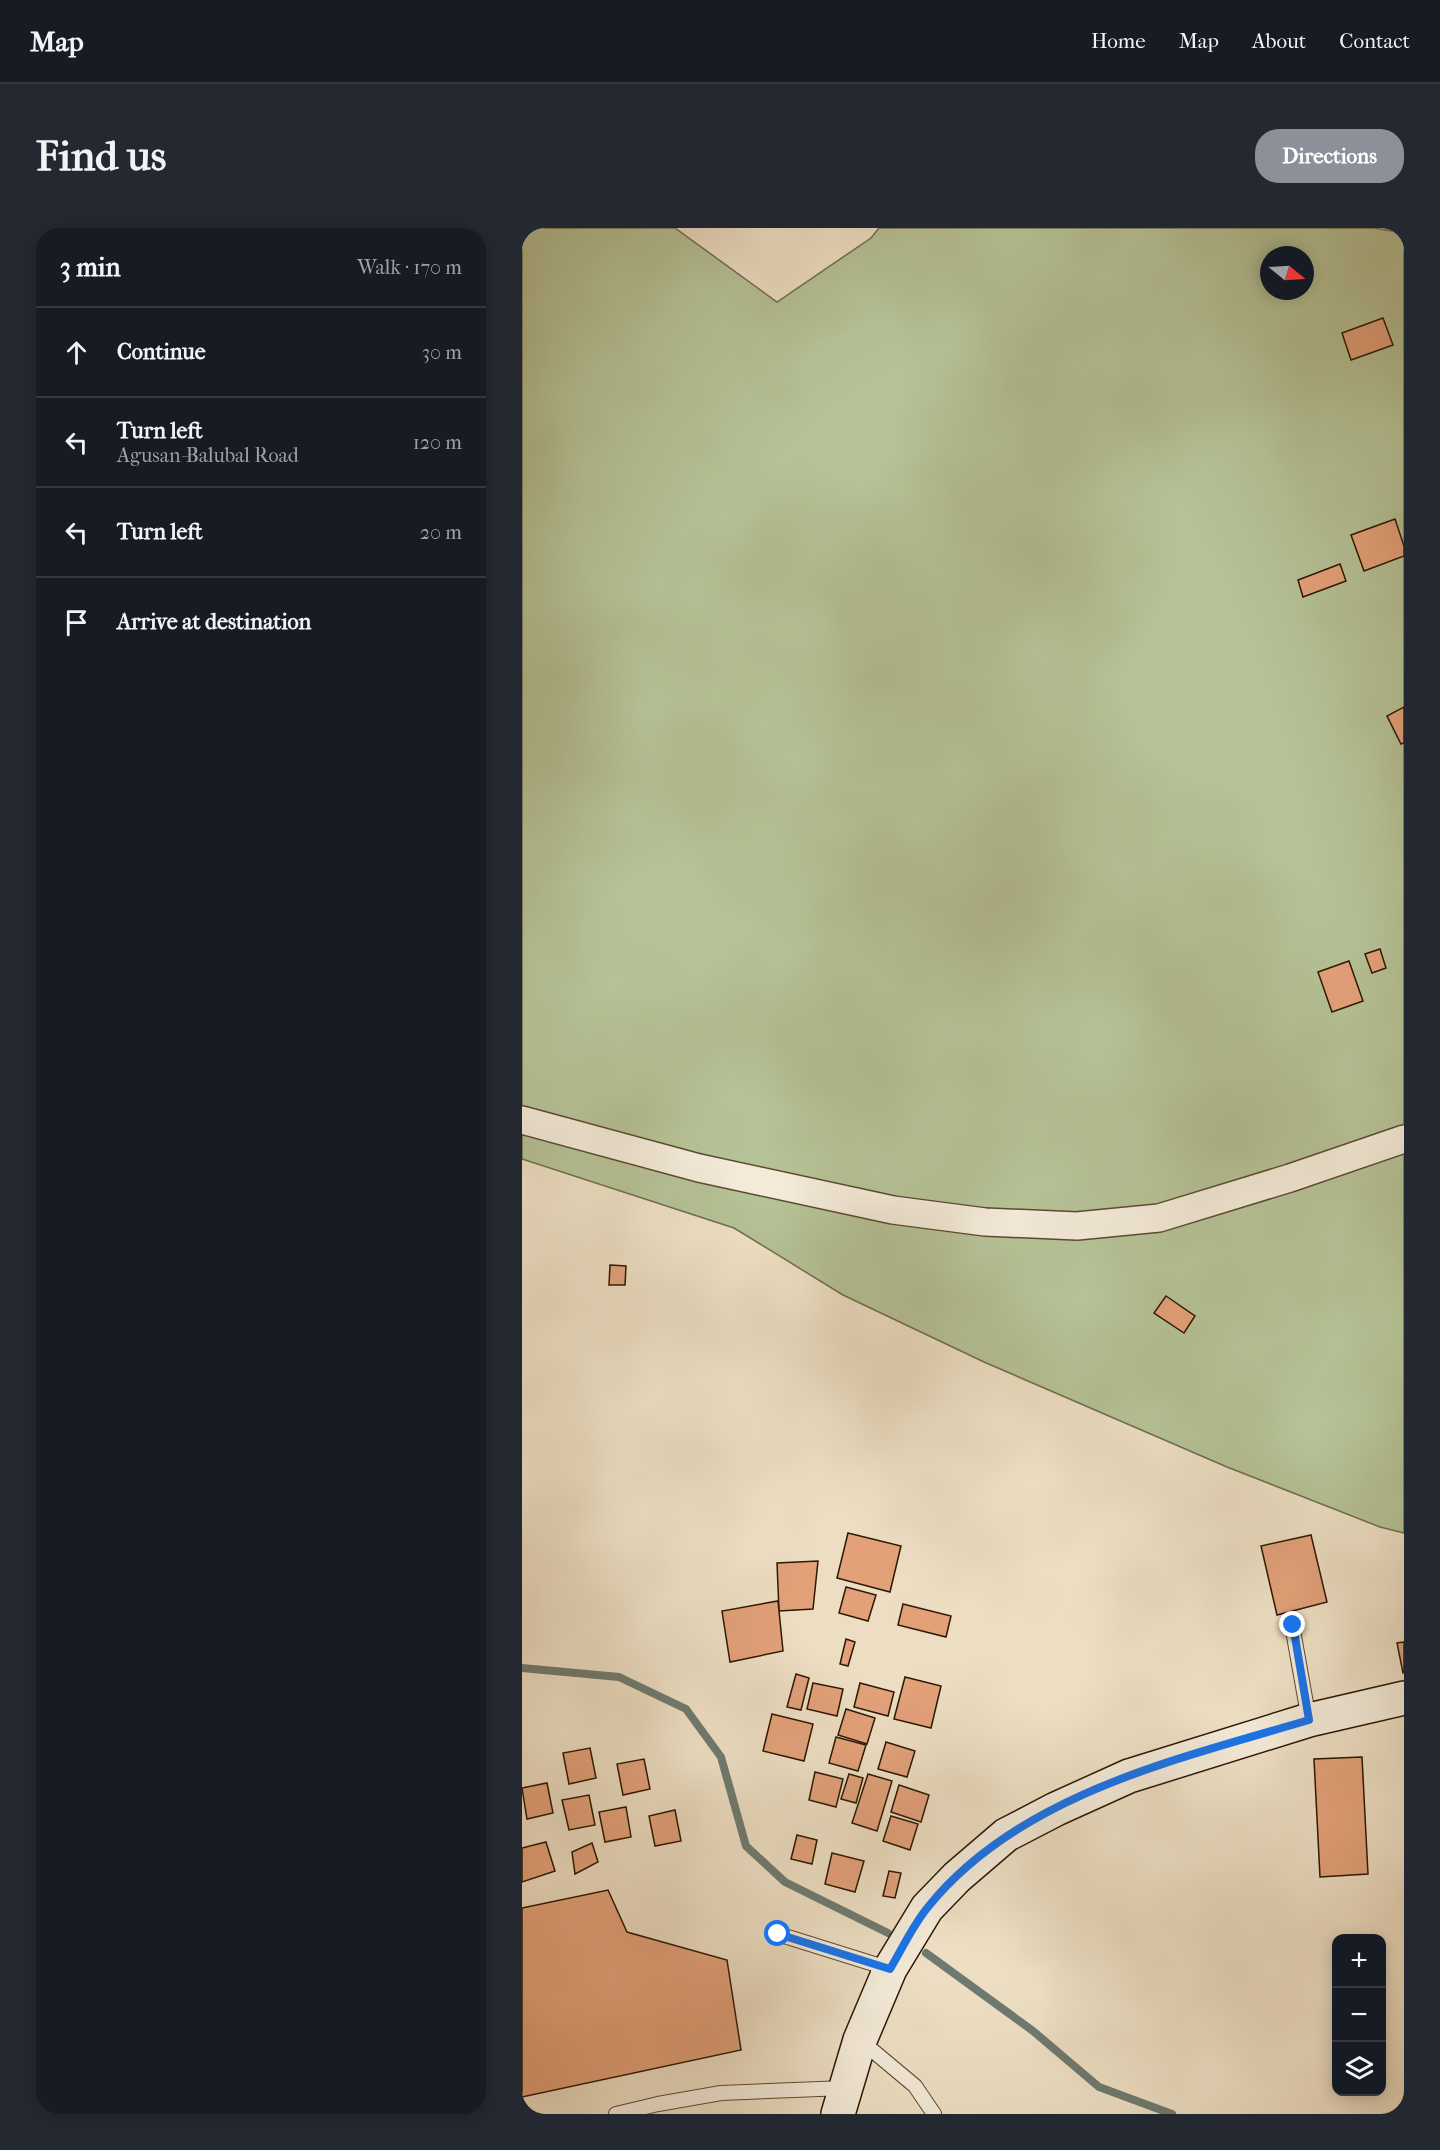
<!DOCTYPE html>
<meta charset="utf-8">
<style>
body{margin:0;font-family:"IM FELL French Canon",serif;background:#242831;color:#f1f3f6}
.controls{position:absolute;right:18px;bottom:18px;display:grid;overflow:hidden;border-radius:12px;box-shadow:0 3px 15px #0003}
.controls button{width:54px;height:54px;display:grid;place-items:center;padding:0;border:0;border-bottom:2px solid #363941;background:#171b24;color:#f1f3f6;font:30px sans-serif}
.compass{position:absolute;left:738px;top:18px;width:54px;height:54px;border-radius:50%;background:#171b24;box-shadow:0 3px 15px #0003;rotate:108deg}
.stop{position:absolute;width:18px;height:18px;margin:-14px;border:4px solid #1a73e8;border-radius:50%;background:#fff}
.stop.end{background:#1a73e8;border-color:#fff;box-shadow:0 2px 6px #0008}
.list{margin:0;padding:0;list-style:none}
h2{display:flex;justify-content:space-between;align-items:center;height:78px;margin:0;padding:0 24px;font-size:26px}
h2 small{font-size:20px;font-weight:400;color:#9ea1a6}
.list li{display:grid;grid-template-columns:39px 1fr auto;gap:18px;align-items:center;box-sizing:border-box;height:90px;padding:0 24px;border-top:2px solid #363941}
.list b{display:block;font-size:22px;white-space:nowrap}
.list p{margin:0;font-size:20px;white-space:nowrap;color:#9ea1a6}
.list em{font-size:20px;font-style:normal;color:#9ea1a6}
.icon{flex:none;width:33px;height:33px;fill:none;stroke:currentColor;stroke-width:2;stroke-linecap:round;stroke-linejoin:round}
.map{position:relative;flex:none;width:882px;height:1886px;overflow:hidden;border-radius:24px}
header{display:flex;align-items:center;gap:36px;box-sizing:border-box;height:84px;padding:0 30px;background:#171b24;border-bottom:2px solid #363941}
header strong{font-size:28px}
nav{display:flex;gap:33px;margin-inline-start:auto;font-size:21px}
.intro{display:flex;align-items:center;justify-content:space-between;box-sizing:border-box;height:144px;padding:0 36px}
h1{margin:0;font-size:42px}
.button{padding:15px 27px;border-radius:24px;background:#8c9099;color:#fff;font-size:21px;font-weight:700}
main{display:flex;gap:36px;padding:0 36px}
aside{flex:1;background:#171b24;border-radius:24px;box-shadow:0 3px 15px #0003}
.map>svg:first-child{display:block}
.green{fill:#b5c296;stroke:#706d4c;stroke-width:1.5;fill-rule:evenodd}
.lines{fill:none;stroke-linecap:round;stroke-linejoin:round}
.stream{stroke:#6e7a6f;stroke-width:8}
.building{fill:#e3a17a;stroke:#2b1801;stroke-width:1.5}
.service-casing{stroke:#5c4a32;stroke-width:16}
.minor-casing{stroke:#5c4a32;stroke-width:30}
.secondary-casing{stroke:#2b1801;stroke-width:36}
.service{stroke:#f3ead8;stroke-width:14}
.minor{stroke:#f3ead8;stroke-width:27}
.secondary{stroke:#f3ead8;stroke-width:33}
.route{stroke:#1a73e8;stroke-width:8}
</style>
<header>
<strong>Map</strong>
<nav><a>Home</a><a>Map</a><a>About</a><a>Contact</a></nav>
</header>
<div class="intro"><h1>Find us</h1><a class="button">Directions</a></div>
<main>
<aside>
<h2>3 min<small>Walk · 170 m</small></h2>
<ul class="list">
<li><svg class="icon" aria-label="ahead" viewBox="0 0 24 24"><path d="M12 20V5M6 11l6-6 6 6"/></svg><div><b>Continue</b></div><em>30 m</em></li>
<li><svg class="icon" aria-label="left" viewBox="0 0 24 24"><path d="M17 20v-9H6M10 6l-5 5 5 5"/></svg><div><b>Turn left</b><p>Agusan-Balubal Road</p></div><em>120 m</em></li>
<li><svg class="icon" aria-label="left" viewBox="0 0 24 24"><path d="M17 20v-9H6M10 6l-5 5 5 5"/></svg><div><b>Turn left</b></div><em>20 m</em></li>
<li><svg class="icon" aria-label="arrive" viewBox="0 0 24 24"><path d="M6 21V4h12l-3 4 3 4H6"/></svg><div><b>Arrive at destination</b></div></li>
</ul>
</aside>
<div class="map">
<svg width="882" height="1886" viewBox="0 0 882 1886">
<rect width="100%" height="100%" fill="#eddec3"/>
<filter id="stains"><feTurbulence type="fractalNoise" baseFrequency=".00333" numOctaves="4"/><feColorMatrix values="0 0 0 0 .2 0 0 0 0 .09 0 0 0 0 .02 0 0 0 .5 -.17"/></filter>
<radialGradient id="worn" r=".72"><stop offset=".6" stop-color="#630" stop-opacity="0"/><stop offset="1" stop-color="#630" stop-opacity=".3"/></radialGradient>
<!-- green -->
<path class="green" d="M0 0H153L255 74 349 10 357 0H852L882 5V1305L858 1299 705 1239 462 1134 321 1067 212 1000 0 931ZM747 27H783V63H747Z"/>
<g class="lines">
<!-- stream -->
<g class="stream">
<polyline points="0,1440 97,1449 164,1481 199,1529 224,1618 263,1654 366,1705"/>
<polyline points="404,1725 511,1803 577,1859 650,1886"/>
</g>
</g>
<!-- building -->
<g class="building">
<polygon points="861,90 871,117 829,132 820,105"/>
<polygon points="873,291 882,318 882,328 842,343 829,307"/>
<polygon points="818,336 824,353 781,369 776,352"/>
<polygon points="882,479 882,515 879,516 865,488"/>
<polygon points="858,721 864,740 850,745 843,726"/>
<polygon points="827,733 841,773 810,784 796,744"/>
<polygon points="88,1037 104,1038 103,1057 87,1057"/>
<polygon points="644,1068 673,1088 662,1105 632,1085"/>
<polygon points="326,1305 379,1318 368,1364 315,1350"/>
<polygon points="789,1307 805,1374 755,1387 739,1318"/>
<polygon points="296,1333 291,1381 257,1383 255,1335"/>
<polygon points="324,1359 354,1367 346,1393 317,1385"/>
<polygon points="256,1373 261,1423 208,1434 200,1383"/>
<polygon points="381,1376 429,1388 424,1409 376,1397"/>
<polygon points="324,1411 333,1414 326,1438 318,1436"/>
<polygon points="882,1414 882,1444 881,1445 875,1415"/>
<polygon points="274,1446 287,1450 279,1482 265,1479"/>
<polygon points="383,1449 419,1458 409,1500 372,1491"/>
<polygon points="291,1455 321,1461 315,1488 285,1481"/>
<polygon points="338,1455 372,1464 366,1488 332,1479"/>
<polygon points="324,1481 353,1490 345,1516 316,1507"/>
<polygon points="250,1486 291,1496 282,1533 241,1523"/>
<polygon points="314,1509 344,1517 336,1543 307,1535"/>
<polygon points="364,1514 393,1523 385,1549 356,1541"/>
<polygon points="68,1520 74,1550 47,1556 41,1525"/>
<polygon points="840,1529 846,1646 798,1649 792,1531"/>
<polygon points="122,1531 128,1561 101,1567 95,1536"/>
<polygon points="293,1544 321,1551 314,1579 287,1572"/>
<polygon points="327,1546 341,1550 334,1575 319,1571"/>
<polygon points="346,1546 370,1553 355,1603 330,1595"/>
<polygon points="25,1555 31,1585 5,1591 0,1560"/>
<polygon points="377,1557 407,1567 399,1594 369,1584"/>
<polygon points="67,1567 73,1597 47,1602 40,1572"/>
<polygon points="104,1579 109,1609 83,1614 77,1584"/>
<polygon points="153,1582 159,1613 133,1618 127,1588"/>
<polygon points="369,1588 396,1596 388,1622 361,1613"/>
<polygon points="275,1607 295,1612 290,1636 269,1631"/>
<polygon points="24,1614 33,1643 0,1654 0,1620"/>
<polygon points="70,1615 76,1634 53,1646 50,1624"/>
<polygon points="310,1625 342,1633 333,1664 303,1656"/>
<polygon points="367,1643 379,1645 373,1670 361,1668"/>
<polygon points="86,1662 105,1704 205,1732 219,1822 0,1869 0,1680"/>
</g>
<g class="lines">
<defs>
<g id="service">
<polyline points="770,1397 787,1492"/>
<polyline points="256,1706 368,1741"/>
<polyline points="338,1812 393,1858 412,1886"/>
<polyline points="94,1886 136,1876 199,1865 323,1860"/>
</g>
<polyline id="minor" points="0,892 177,940 371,982 463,994 555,998 637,990 768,950 882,911"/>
<polyline id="secondary" points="316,1886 338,1812 368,1741 405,1680 435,1649 484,1607 534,1581 607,1548 787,1492 882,1470"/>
</defs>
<!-- service casing -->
<use href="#service" class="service-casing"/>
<!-- minor casing -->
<use href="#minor" class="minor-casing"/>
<!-- secondary casing -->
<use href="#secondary" class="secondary-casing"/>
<!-- service -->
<use href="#service" class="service"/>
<!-- minor -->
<use href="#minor" class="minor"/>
<!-- secondary -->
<use href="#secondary" class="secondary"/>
</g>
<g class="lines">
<!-- route -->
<path class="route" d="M256 1706 368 1741C380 1721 391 1697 406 1679 496 1567 655 1531 787 1492L771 1397"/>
</g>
<rect width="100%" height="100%" filter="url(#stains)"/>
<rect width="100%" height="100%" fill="url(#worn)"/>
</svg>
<div class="controls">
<button>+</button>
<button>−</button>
<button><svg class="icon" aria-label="layers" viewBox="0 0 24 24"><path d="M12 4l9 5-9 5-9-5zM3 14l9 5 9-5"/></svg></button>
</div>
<svg class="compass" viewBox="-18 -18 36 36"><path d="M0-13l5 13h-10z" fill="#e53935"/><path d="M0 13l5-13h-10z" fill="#9ea1a6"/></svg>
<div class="stop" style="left:256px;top:1706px"></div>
<div class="stop end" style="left:771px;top:1397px"></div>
</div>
</main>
